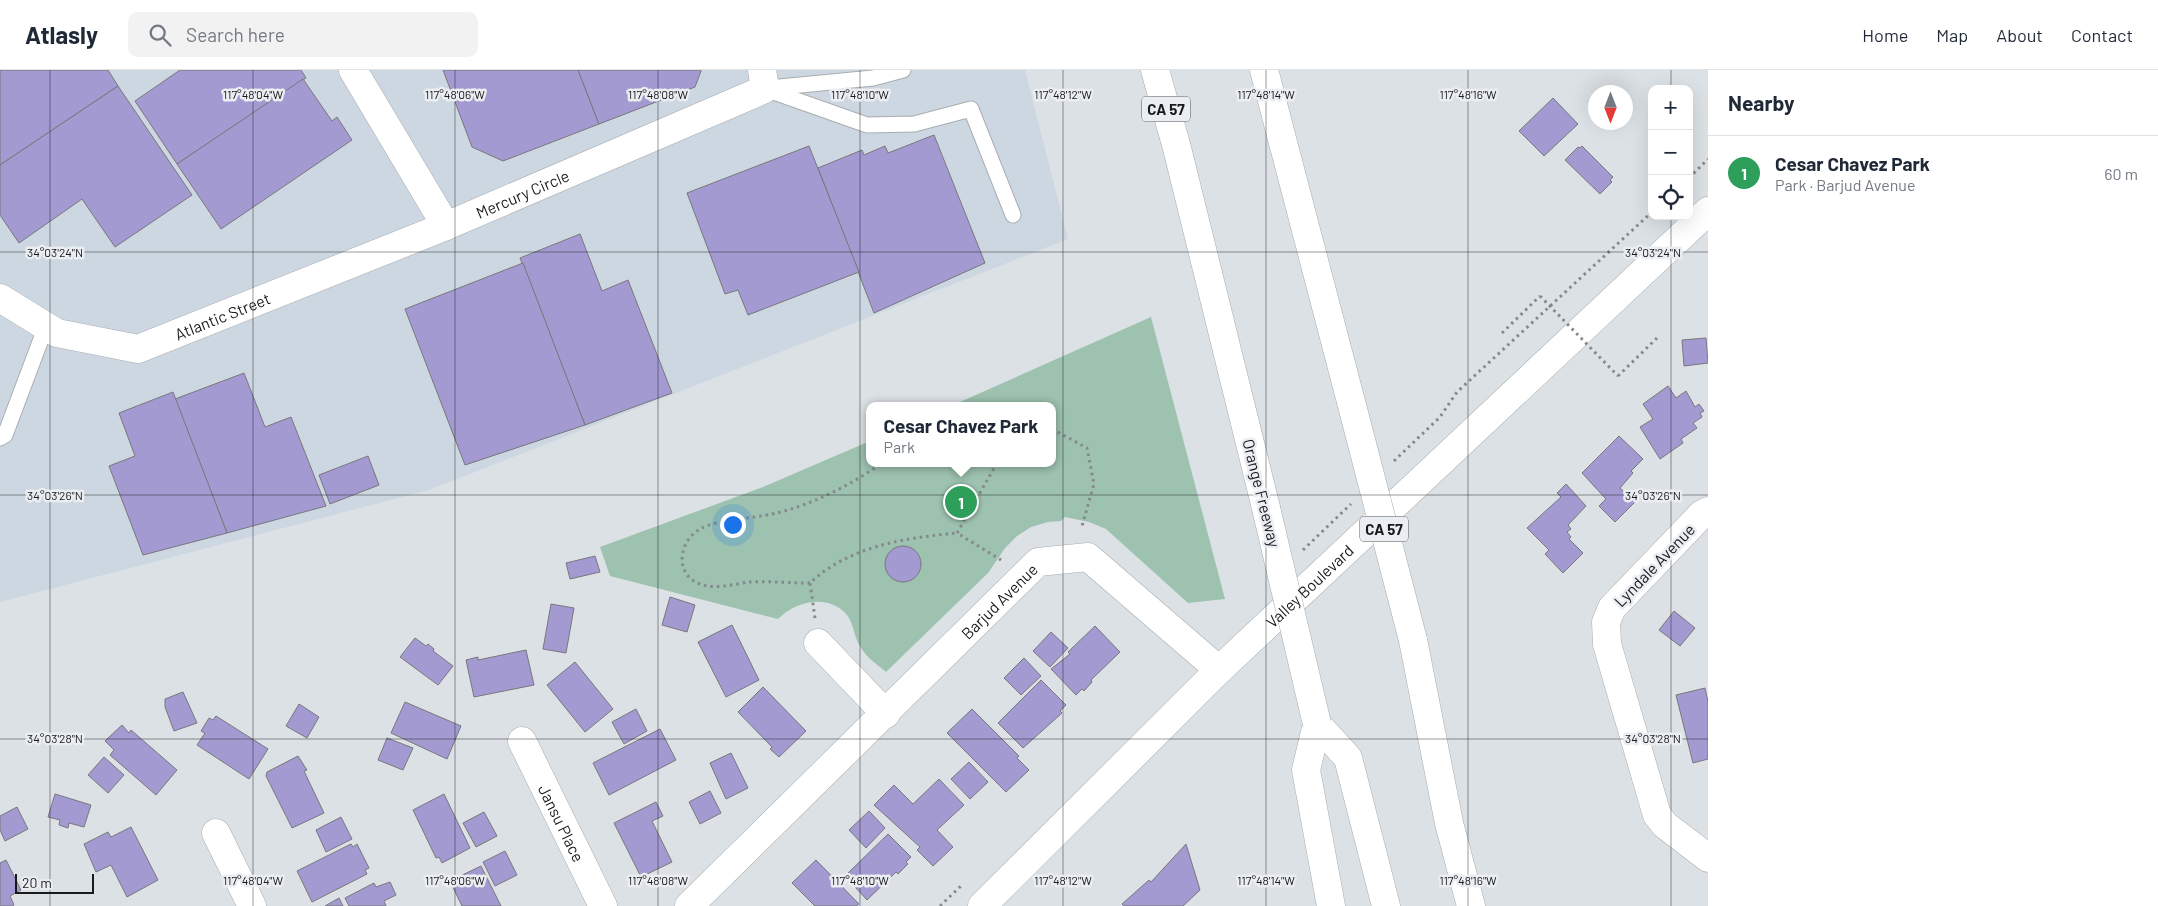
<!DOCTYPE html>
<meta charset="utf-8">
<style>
body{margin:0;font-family:Barlow,sans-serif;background:#f2f2f3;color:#1f2937}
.controls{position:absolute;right:15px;top:15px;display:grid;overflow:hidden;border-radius:10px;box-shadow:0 5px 20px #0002}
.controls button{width:45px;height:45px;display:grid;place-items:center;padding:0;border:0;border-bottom:1px solid #e0e1e3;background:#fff;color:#1f2937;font:25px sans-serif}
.compass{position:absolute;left:1588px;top:15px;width:45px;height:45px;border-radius:50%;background:#fff;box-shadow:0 5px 20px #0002;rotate:180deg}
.scale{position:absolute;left:15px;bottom:12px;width:79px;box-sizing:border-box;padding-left:5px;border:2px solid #191a1c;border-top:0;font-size:14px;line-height:18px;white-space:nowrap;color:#191a1c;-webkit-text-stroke:4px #eaeef2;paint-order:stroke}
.you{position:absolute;left:732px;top:454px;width:18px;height:18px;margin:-12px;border:4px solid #fff;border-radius:50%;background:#1a73e8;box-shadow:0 0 0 8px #1a73e833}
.badge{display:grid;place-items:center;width:32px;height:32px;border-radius:50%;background:#37758b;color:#fff;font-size:16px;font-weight:700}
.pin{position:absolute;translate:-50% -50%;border:2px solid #fff;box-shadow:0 1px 5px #0006}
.popup{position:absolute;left:866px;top:332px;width:190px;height:65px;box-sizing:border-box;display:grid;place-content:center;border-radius:10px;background:#fff;filter:drop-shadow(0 1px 4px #0005);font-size:16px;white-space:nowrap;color:#747a83}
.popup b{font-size:19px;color:#1f2937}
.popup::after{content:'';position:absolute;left:50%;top:100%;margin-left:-10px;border:10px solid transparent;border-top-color:#fff}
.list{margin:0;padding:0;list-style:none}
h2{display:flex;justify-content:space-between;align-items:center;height:65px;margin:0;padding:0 20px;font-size:21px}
h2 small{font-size:16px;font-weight:400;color:#747a83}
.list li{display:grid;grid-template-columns:32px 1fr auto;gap:15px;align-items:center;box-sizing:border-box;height:75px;padding:0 20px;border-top:1px solid #e0e1e3}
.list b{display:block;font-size:19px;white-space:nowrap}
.list p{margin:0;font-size:16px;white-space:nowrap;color:#747a83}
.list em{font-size:16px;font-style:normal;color:#747a83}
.icon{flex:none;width:28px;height:28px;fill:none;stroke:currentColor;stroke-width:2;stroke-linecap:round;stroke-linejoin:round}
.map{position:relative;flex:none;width:1708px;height:836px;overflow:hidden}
header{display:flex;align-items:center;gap:30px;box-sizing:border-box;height:70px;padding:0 25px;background:#fff;border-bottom:1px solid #e0e1e3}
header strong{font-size:24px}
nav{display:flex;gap:28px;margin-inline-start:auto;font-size:18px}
.search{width:350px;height:45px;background:#f2f2f3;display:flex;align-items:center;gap:12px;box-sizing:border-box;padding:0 18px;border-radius:10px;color:#747a83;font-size:19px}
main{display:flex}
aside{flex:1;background:#fff}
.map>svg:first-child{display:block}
.built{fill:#cdd7e1}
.green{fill:#9dc2af}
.building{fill:#a49ad2;stroke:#78777c}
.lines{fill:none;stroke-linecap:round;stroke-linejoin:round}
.service-casing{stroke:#a9adb0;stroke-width:17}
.minor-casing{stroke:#a9adb0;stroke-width:29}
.primary-casing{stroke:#a9adb0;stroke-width:29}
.motorway-casing{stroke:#a9adb0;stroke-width:29}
.path{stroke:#85888c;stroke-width:3;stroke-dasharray:2.5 4;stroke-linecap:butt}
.service{stroke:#fff;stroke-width:15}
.minor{stroke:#fff;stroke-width:28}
.primary{stroke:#fff;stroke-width:28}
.motorway{stroke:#fff;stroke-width:28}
.motorway-bridge-casing{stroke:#a9adb0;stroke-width:29;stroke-linecap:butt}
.path-bridge{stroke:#85888c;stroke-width:3;stroke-dasharray:2.5 4;stroke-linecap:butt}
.motorway-bridge{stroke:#fff;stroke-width:28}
.ticks{fill:none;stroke:#191a1c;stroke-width:1;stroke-opacity:0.45}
.labels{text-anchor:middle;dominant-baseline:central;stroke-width:5;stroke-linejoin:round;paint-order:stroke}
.shield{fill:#eaeef2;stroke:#585a5c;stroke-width:1}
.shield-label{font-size:15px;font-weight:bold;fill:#191a1c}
.street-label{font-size:16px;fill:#191a1c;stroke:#eaeef2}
.ticks-label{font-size:12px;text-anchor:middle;fill:#191a1c;stroke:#eaeef2;stroke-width:5;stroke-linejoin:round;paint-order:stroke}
</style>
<header>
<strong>Atlasly</strong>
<div class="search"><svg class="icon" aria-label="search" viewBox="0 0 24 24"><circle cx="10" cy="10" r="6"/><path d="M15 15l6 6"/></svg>Search here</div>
<nav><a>Home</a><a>Map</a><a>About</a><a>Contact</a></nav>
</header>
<main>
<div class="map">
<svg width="1708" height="836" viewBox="0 0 1708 836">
<rect width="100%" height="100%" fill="#dce1e5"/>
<!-- built -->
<polygon class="built" points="0,0 1025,0 1068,169 429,420 0,532"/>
<!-- green -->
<path class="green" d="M1151 247 1225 529 1188 533 1106 459 1089 452 1065 447 1061 451 1048 452 1031 457 1017 466 1005 478 988 503 886 602C878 595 867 588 861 578 854 568 854 554 847 545 829 523 795 531 778 549L610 506 600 477 763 417 870 371V393H1052V336H951Z"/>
<!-- building -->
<g class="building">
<polygon points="0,0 108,0 118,16 0,95"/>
<polygon points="180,0 301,0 306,8 177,94 135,31"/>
<polygon points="443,0 578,0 599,54 503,91 472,77"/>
<polygon points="578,0 701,0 701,1 695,17 599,54"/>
<polygon points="303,9 332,51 337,47 352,70 221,159 177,94"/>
<polygon points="118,16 192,125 115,177 82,129 19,173 0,145 0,95"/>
<polygon points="1553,28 1578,54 1544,86 1519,61"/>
<polygon points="934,65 985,193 874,243 818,98 862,80 864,85 885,76 888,83"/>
<polygon points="809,76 859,202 748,245 738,220 725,224 687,123"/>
<polygon points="1582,76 1613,107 1610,110 1612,112 1600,124 1565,90 1578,77 1580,78"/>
<polygon points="580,164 602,221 628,210 672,323 585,355 520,188"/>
<polygon points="523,193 585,355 465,395 405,239"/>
<polygon points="1706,268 1708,293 1684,296 1682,270"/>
<polygon points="244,303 265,357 291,347 326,436 227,463 175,329"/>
<polygon points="1668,316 1676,328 1686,321 1695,337 1699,334 1704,341 1700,343 1702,347 1693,353 1697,358 1681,369 1683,373 1660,389 1640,357 1653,349 1643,334"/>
<polygon points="173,322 227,463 143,485 109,396 135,386 119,343"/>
<polygon points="1619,366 1643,389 1631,401 1633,403 1620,418 1635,432 1615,452 1599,436 1606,429 1582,403"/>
<polygon points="368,386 379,415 330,434 319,405"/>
<polygon points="1566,414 1586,436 1568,455 1571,459 1567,462 1571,467 1569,469 1583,483 1563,503 1545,484 1549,480 1527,458 1561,427 1557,423"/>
<circle cx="903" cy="494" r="18"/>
<polygon points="595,486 600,502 570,509 566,493"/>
<polygon points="670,527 695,535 687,562 662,555"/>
<polygon points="551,534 574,538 566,583 543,579"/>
<polygon points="1674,541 1695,558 1680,576 1659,560"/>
<polygon points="732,555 759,610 726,627 698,572"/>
<polygon points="1095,556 1120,582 1091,610 1092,612 1084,621 1082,619 1076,625 1051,599 1070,584 1068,582"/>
<polygon points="1051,562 1068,578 1050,597 1033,581"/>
<polygon points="415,568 426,576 428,574 434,579 433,581 453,596 438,615 400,587"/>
<polygon points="526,580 534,615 474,627 466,590 478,587 478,590"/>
<polygon points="1024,588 1041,606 1021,625 1004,608"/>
<polygon points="575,592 613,639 585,662 547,615"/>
<polygon points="1041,610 1066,635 1060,641 1062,643 1023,678 998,653"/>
<polygon points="763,617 806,661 779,687 770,679 772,677 738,642"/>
<polygon points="1705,618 1708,632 1708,689 1693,693 1676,625"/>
<polygon points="183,622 197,653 174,661 165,637 165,629"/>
<polygon points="405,632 461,656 447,689 391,663"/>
<polygon points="299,634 319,647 307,668 286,656"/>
<polygon points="636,639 647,661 624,674 612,652"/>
<polygon points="972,639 1019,686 1017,688 1029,700 1006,722 947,663"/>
<polygon points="216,646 268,679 249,709 197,675 205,663 201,661 209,648 213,650"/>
<polygon points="122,655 129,663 131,660 177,700 156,725 110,685 114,680 105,671"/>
<polygon points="660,659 676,690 609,725 593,693"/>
<polygon points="387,668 413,678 403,700 378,690"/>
<polygon points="731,683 748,718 726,729 710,693"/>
<polygon points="298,686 307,700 304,701 324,743 292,758 266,706 267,702"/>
<polygon points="104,687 124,705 108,723 88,705"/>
<polygon points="969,692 988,712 970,729 951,709"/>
<polygon points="939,709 964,735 937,760 953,777 933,796 917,780 920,777 874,735 894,715 913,734"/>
<polygon points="710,721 721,743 700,754 689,732"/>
<polygon points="55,724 91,735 84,757 69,753 68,758 59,755 60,750 48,747"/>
<polygon points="444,724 470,778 442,793 439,787 436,788 413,740"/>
<polygon points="656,732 663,746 652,751 672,792 641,807 614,753"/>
<polygon points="17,737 28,759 5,771 0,760 0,746"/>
<polygon points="869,741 885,758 866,778 849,760"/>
<polygon points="484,742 497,766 476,777 463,753"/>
<polygon points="341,747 352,769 326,782 316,760"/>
<polygon points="131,757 158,810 127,827 111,795 96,802 84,774 108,762 111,767"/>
<polygon points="888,764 911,787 906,792 908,794 898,804 896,802 867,830 845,806"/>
<polygon points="351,774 353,777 357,774 369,798 365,800 367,804 312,832 297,801"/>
<polygon points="1186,774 1200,820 1183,836 1124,836 1122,834 1149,810 1151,812"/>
<polygon points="505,781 517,805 495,816 483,792"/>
<polygon points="6,790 21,820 10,826 14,835 12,836 0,836 0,793"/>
<polygon points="816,790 859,834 856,836 815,836 792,813"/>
<polygon points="481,796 501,836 462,836 450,811"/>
<polygon points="390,812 396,825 384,831 386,836 349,836 345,828 374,813 376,817"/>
<polygon points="339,828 343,836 325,836"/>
</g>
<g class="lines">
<defs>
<g id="service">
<polyline points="769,18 873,8 903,0"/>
<polyline points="765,19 867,55 914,54 971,39 1013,145"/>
<polyline points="0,368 5,365 46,256"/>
</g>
<g id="minor">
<polyline points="353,0 446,156"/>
<path id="s1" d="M0 228 57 263 138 279 446 156 765 19 762 0"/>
<polyline points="1708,441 1702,444 1612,538 1606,552 1607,574 1657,745 1665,755 1708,788"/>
<polyline points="818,573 886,644"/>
<path id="s2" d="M522 671 603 836"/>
<polyline points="216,763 252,836"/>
<path id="s3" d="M689 836 1038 492 1088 487 1219 600"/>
</g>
<g id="primary">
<path id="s4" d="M982 836 1219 600 1708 141"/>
</g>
<g id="motorway">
<polyline points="1155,0 1177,78 1266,438"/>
<polyline points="1264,0 1355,347"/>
<polyline points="1413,570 1449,753 1471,836"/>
<polyline points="1317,654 1348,688 1386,836"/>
<polyline points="1317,654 1306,700 1331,836"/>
</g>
</defs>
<!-- service casing -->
<use href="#service" class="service-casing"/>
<!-- minor casing -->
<use href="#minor" class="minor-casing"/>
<!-- primary casing -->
<use href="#primary" class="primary-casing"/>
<!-- motorway casing -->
<use href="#motorway" class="motorway-casing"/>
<!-- path -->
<g class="path">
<polyline points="1689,108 1708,89"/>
<polyline points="1502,263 1540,226"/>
<polyline points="1618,306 1657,268"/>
<polyline points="1052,359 1087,378 1094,414 1082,456"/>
<polyline points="1394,391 1440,347 1457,322 1652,142"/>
<polyline points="997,393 957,463 1001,490"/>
<polyline points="1303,480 1351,434"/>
<path d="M810 513C790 513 769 511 749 512 734 514 715 520 700 514 673 504 679 469 702 458 717 450 754 448 772 444 810 436 851 415 882 393"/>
<path d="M815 548 810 513C849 476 905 468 957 463"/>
<polyline points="940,836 963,814"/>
</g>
<!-- service -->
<use href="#service" class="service"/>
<!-- minor -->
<use href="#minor" class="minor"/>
<!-- primary -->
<use href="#primary" class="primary"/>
<!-- motorway -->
<use href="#motorway" class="motorway"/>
<defs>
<g id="motorway-bridge">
<polyline points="1355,347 1413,570"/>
<polyline points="1266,438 1317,654"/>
</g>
</defs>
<!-- motorway-bridge casing -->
<use href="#motorway-bridge" class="motorway-bridge-casing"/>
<!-- path-bridge -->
<polyline class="path-bridge" points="1540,226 1618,306"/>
<!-- motorway-bridge -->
<use href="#motorway-bridge" class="motorway-bridge"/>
</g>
<!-- ticks -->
<path class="ticks" d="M50 0V836M253 0V836M455 0V836M658 0V836M860 0V836M1063 0V836M1266 0V836M1468 0V836M1671 0V19M1671 146V836M0 182H1708M0 425H1708M0 669H1708"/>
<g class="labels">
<!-- shield labels -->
<g class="shield">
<rect x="1142" y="26.5" width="48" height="25" rx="4"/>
<rect x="1360" y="446.5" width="48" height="25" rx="4"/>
</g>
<g class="shield-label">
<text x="1166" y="39">CA 57</text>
<text x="1384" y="459">CA 57</text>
</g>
<!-- street labels -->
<g class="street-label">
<text stroke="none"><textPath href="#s1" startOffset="564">Mercury Circle</textPath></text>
<text stroke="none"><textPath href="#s1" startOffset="240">Atlantic Street</textPath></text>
<text transform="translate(1262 423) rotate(76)">Orange Freeway</text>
<text transform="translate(1654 495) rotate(-46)">Lyndale Avenue</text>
<text stroke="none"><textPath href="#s4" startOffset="458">Valley Boulevard</textPath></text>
<text stroke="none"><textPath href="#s3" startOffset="435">Barjud Avenue</textPath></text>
<text stroke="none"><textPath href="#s2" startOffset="91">Jansu Place</textPath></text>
</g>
</g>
<g class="ticks-label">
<text x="253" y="29">117°48'04"W</text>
<text x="455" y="29">117°48'06"W</text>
<text x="658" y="29">117°48'08"W</text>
<text x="860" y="29">117°48'10"W</text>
<text x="1063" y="29">117°48'12"W</text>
<text x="1266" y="29">117°48'14"W</text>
<text x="1468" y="29">117°48'16"W</text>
<text x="1653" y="187">34°03'24"N</text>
<text x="55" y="187">34°03'24"N</text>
<text x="1653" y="430">34°03'26"N</text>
<text x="55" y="430">34°03'26"N</text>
<text x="1653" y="673">34°03'28"N</text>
<text x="55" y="673">34°03'28"N</text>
<text x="253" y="815">117°48'04"W</text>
<text x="455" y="815">117°48'06"W</text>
<text x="658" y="815">117°48'08"W</text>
<text x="860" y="815">117°48'10"W</text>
<text x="1063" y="815">117°48'12"W</text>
<text x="1266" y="815">117°48'14"W</text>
<text x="1468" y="815">117°48'16"W</text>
</g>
</svg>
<div class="controls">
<button>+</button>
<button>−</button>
<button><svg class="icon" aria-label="locate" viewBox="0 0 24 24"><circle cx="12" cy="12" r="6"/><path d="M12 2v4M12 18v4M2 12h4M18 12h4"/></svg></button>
</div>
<svg class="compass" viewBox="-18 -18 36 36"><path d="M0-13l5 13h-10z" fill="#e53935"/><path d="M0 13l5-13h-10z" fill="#747a83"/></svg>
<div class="scale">20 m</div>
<div class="you"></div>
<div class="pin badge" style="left:961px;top:432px;background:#2e9e5b">1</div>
<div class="popup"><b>Cesar Chavez Park</b>Park</div>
</div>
<aside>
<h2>Nearby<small></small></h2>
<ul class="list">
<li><span class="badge" style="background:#2e9e5b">1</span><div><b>Cesar Chavez Park</b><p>Park · Barjud Avenue</p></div><em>60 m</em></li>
</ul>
</aside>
</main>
